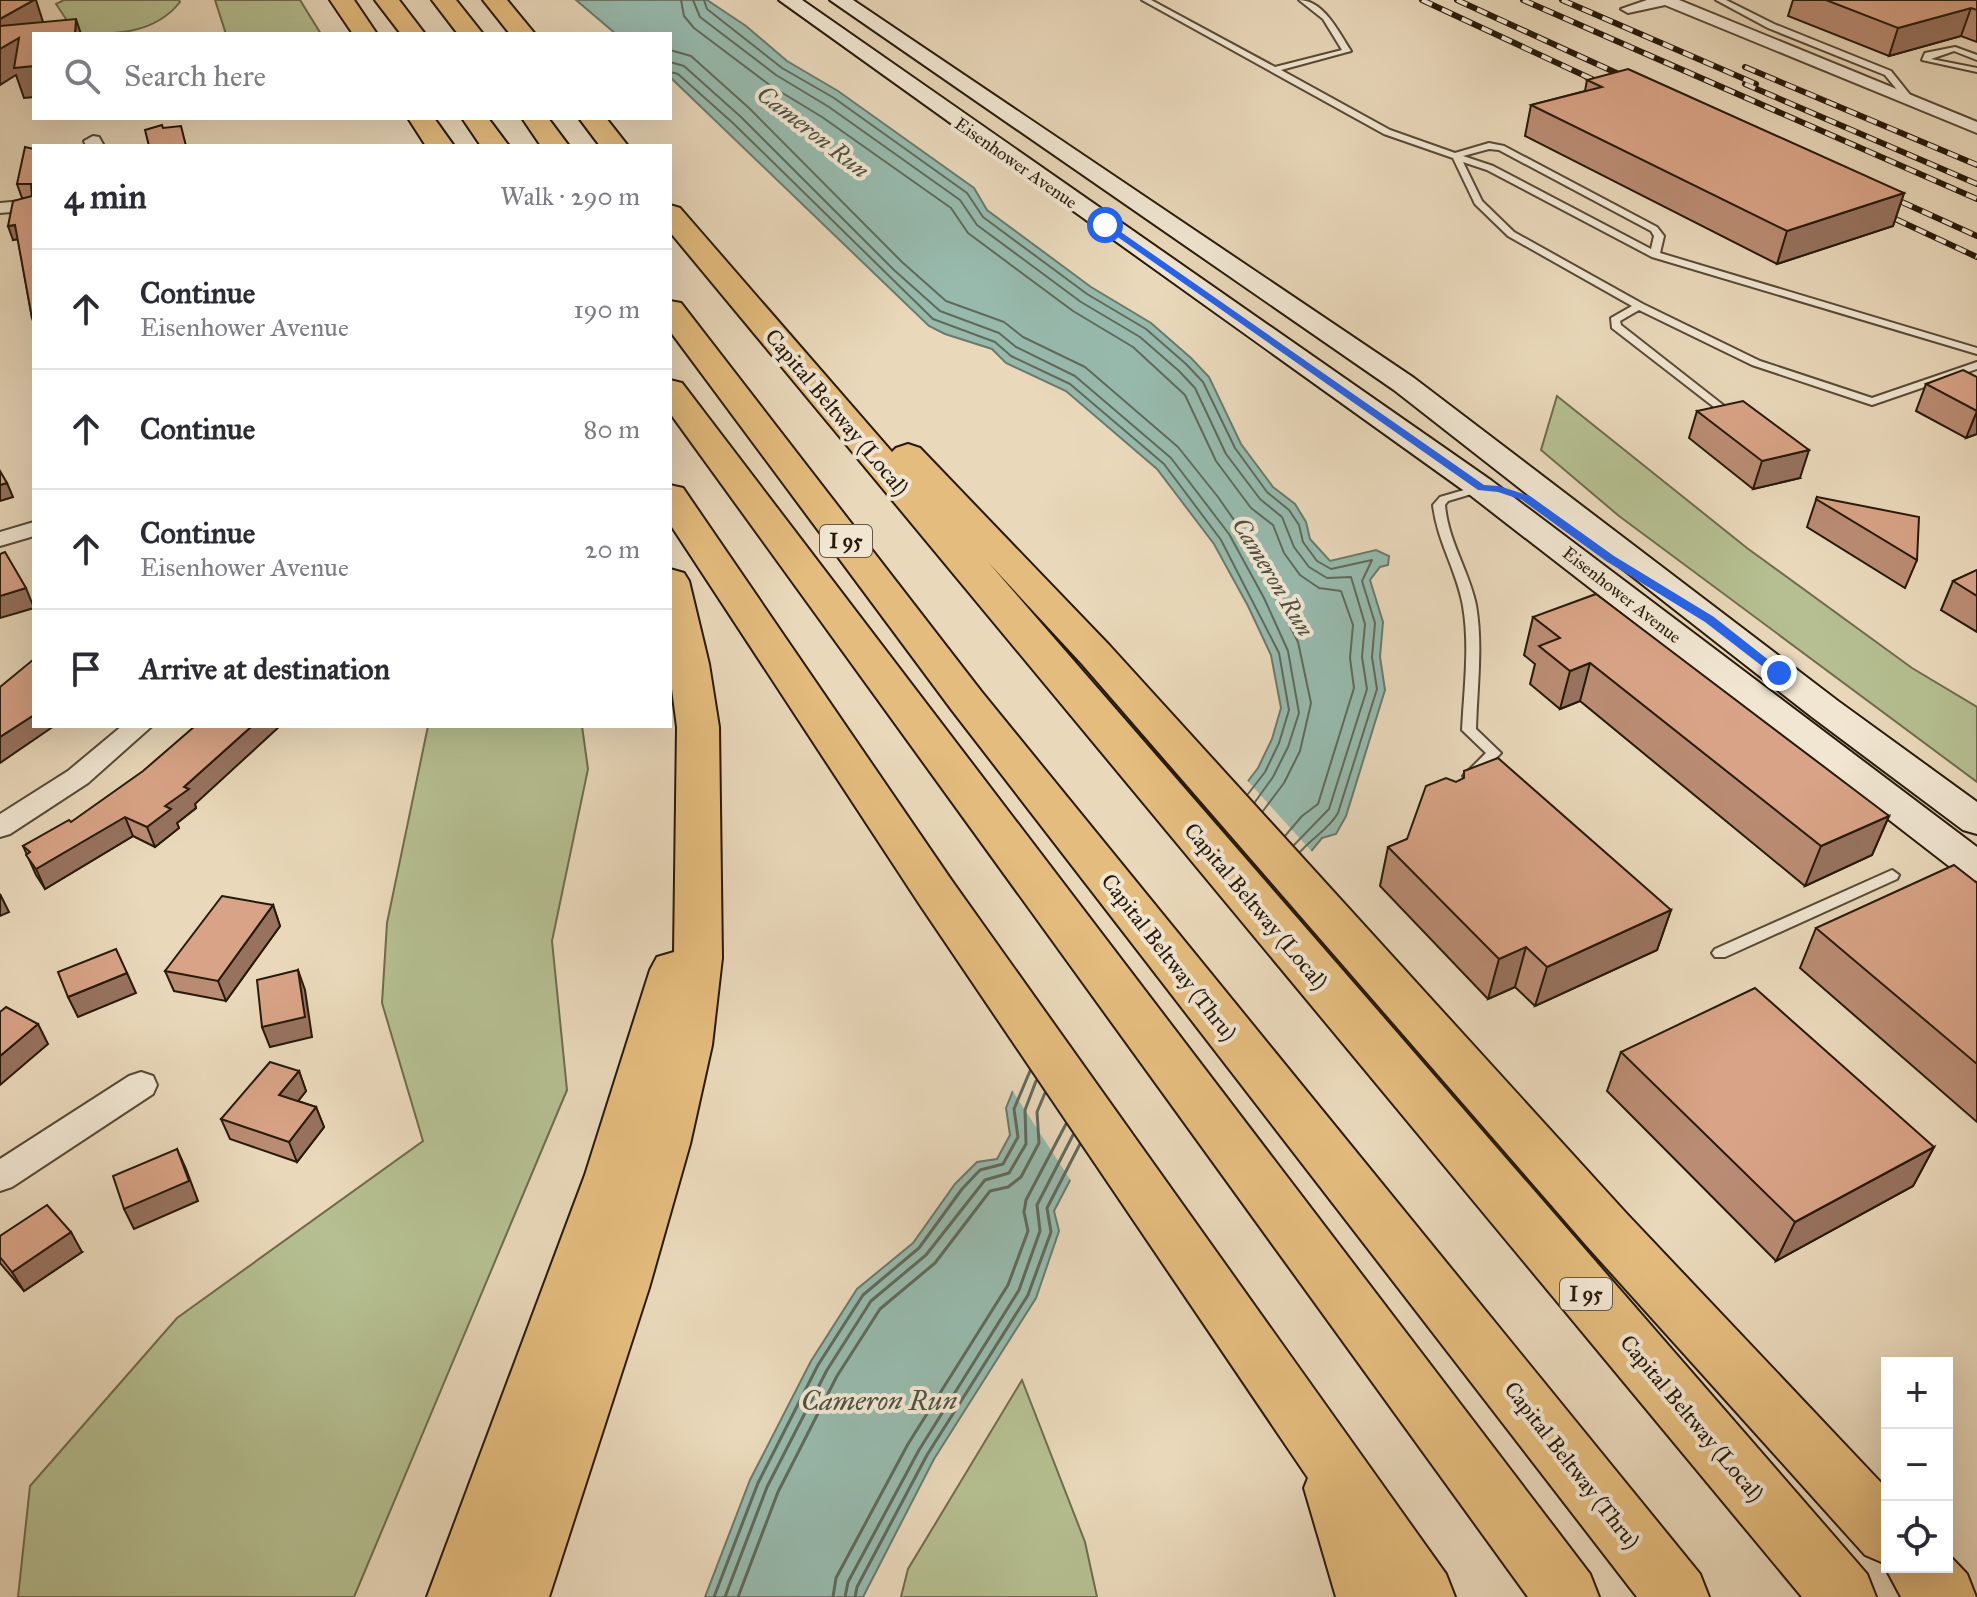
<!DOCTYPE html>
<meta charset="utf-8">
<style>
body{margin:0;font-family:"IM FELL Great Primer",serif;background:#f7f7f7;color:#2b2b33}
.controls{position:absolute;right:24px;bottom:24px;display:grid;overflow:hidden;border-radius:0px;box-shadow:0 8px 32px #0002}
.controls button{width:72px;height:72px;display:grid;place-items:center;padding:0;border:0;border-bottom:2px solid #e1e1e2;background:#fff;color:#2b2b33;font:40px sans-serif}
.stop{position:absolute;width:24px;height:24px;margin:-18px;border:6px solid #2563eb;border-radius:50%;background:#fff}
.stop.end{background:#2563eb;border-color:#fff;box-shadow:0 2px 8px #0008}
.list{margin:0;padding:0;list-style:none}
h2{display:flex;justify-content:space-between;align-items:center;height:104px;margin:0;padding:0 32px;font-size:34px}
h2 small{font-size:26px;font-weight:400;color:#7c7c81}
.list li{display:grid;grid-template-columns:52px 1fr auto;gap:24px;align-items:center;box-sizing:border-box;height:120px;padding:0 32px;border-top:2px solid #e1e1e2}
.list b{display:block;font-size:30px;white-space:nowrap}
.list p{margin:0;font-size:26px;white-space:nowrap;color:#7c7c81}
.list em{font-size:26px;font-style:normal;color:#7c7c81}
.icon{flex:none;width:44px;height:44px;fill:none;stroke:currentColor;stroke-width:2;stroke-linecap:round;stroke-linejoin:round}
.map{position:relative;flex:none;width:1977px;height:1597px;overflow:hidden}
.search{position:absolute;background:#fff;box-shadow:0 8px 32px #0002;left:32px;top:32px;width:640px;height:88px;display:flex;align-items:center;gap:20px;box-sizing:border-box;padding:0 28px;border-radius:0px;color:#7c7c81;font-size:30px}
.panel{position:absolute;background:#fff;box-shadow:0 8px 32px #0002;left:32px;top:144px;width:640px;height:584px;border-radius:0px}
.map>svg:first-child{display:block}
.green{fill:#b5bf91;stroke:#6e6c4d;stroke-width:2}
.water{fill:#97baad;stroke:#6a7a6b;stroke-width:2}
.pier{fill:#e9d8ba}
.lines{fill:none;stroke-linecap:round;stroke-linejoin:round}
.shore-far1{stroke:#5f6a5b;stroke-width:2}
.shore{stroke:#5f6a5b;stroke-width:3}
.lane-casing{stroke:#584935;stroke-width:4}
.street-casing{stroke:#584935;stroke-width:4}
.secondary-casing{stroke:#271909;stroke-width:4}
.highway-casing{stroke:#271909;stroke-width:4}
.lane{fill:#f1e6d2;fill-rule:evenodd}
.street{fill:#f1e6d2;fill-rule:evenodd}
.secondary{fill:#f1e6d2;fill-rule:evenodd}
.highway{fill:#e4bc7d;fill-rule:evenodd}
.rail-casing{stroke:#271909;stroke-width:6}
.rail{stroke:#f1e6d2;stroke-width:4;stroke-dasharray:11;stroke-linecap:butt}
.wall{fill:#ba8c73;stroke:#271909;stroke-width:2}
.shaded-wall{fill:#97725e;stroke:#271909;stroke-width:2}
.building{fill:#d8a386;stroke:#271909;stroke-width:2}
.route{fill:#2563eb}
.labels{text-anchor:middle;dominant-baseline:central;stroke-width:8;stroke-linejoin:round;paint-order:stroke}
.far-street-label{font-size:18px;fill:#271909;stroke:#f1e6d2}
.shield{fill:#f1e6d2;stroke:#645645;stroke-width:2}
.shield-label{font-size:20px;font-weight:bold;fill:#271909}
.street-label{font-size:22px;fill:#271909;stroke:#f1e6d2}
.water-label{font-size:24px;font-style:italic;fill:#4e5142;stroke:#f1e6d2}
.near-water-label{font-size:28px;font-style:italic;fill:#4e5142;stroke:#f1e6d2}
</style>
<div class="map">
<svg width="1977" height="1597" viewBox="0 0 1977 1597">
<rect width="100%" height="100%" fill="#e9d8ba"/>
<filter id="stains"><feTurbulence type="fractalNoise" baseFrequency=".0025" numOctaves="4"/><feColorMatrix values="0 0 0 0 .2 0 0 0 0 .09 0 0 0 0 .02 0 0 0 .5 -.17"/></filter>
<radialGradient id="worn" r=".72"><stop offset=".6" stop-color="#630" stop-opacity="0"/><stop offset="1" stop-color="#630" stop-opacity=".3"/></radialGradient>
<!-- green -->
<g class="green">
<path d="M64 0H179L180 2C154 35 114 34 76 34L56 4Z"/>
<polygon points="215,0 300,0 321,34 226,34"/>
<polygon points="1557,396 1747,548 1912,668 1977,707 1977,782 1619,516 1541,450"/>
<polygon points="428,726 582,726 588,769 552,941 567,1090 354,1597 18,1597 30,1486 177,1318 423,1141 382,1003 387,923"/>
<polygon points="1022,1380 1085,1542 1097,1597 901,1597 908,1569"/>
</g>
<!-- water -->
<polygon class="water" points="576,0 707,0 746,26 787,61 838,91 974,188 987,210 1091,287 1151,323 1191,358 1209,377 1241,444 1273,487 1295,504 1306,522 1310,539 1330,561 1376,550 1389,556 1388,565 1380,567 1370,580 1383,622 1380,657 1385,690 1346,816 1336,834 1322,838 1276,894 1178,941 1126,1073 1054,1211 1059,1231 1036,1298 934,1459 863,1597 705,1597 750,1480 811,1361 857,1289 913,1243 955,1184 977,1162 997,1159 1010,1135 1006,1108 1060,974 1214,825 1258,768 1272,739 1281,708 1271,655 1248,606 1214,544 1157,469 1066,391 1006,363 992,349 945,334 929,326 670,77 670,34 616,34"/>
<!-- pier -->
<polygon class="pier" points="1245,778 1314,854 1278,898 1207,935 1181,944 1130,1075 1073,1184 1010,1087 1056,973 1090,924 1121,888 1211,822"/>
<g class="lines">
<!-- shore-far1 -->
<g class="shore-far1">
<polyline points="681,0 684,16 694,28 771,86 822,117 951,208 968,233 1073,311 1133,347 1185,395 1216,461 1251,508 1273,525 1284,553 1300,575 1319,588 1341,591 1353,625 1350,658 1354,688 1318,804 1302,816 1285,836"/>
<polyline points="693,0 700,17 776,75 829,107 960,200 977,225 1081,302 1140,337 1179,371 1195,388 1226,454 1260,499 1282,517 1294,547 1309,567 1327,578 1351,577 1365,624 1362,657 1367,689 1329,809 1294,845"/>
<path d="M704 0 707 9 782 68 834 98 967 193 983 217 1087 294 1146 329 1186 364 1203 382 1235 448 1267 492 1289 510 1299 525 1303 542 1317 561 1331 569 1372 560 1362 581 1375 623 1372 657 1377 689 1338 813C1329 829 1313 837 1300 852"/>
<polyline points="670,50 691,56 749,108 902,262 946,301 1004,322 1023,337 1085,367 1178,447 1218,497 1241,530 1298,642 1311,703 1300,751 1284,783 1263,811"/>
<polyline points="670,62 684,66 741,117 894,270 940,311 999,333 1016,347 1075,376 1171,458 1229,534 1264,598 1288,651 1299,713 1288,747 1273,777 1255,802"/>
<polyline points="670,72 678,74 734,124 933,319 995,342 1011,356 1070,384 1164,464 1221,540 1279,653 1289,710 1279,743 1265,772 1248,794"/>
</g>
<!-- shore -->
<g class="shore">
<polyline points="714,1597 758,1483 818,1365 863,1295 919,1248 962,1189 980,1170 1003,1164 1018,1137 1014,1109 1030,1071"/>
<polyline points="725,1597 767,1487 827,1370 871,1301 926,1255 985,1180 1009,1173 1026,1144 1025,1110 1036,1081"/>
<polyline points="738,1597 778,1492 837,1376 880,1309 935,1263 990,1191 1008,1187 1021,1177 1039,1143 1037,1112 1045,1093"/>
<polyline points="833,1597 836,1578 908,1444 1008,1285 1028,1231 1024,1212 1026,1200 1066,1124"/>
<polyline points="845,1597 848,1582 919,1450 1019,1290 1040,1231 1037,1205 1073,1135"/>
<polyline points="855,1597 857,1587 927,1455 1028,1295 1051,1232 1047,1208 1080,1144"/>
</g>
<defs>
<g id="lane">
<path d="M1142 0H1151L1275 67 1342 50 1323 19 1299 0C1324 0 1339 33 1351 51L1281 70 1390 130 1455 153 1489 143 1504 146 1657 227 1664 236 1660 253 1977 348V354L1652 257 1487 170 1463 162 1482 201 1514 232 1643 304 1760 361 1872 398 1977 362V369L1872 405 1752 365 1639 310 1620 321 1621 325 1732 412 1731 414H1723L1612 328 1611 318 1632 306 1508 236 1475 204 1453 158 1384 134ZM1489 149 1499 150 1651 231 1654 236 1651 249 1493 166 1463 156Z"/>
<polygon points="1716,0 1726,0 1774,24 1891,71 1915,101 1908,103 1885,75 1768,28"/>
<polygon points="1955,47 1977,55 1977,60 1954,51 1931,59 1977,68 1977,72 1922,60 1925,53"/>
<path d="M1481 485 1487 488 1485 490 1448 501 1445 505C1448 541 1469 571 1476 605 1483 646 1477 688 1476 729L1501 753 1475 779 1470 781 1463 776 1486 753 1462 730C1464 689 1470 647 1463 606 1457 571 1437 541 1433 505L1440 497Z"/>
<polygon points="1892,870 1899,875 1897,879 1725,957 1715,957 1712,953 1715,949"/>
</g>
<g id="street">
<polygon points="1647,0 1679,0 1977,122 1977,133 1665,5 1628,13 1621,9"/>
<polygon points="93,136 99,137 104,146 86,146 84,141"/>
<polygon points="34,200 34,210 0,213 0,203"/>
<polygon points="34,522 34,536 0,546 0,532"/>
<polygon points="122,726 152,726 88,783 10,834 0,837 0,814 68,771"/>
<polygon points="141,1072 153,1076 157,1085 153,1094 12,1187 0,1191 0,1159 129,1076"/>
</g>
<g id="secondary">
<polygon points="779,0 802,0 1492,481 1977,847 1977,881 1963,877 1470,495"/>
<polygon points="830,0 853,0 1414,378 1838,701 1977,802 1977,834 1963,830 1812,717 1394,390"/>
</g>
<g id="highway">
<polygon points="330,0 354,0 377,34 353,34"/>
<polygon points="375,0 399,0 425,34 401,34"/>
<polygon points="432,0 456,0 483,34 458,34"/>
<polygon points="483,0 507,0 535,34 510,34"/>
<polygon points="408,118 434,118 454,146 426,146"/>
<polygon points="462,118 488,118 509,146 481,146"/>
<polygon points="522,118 548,118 569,146 541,146"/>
<polygon points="579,118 606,118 628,146 600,146"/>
<polygon points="670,205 680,208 892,452 896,448 908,444 920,448 1110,646 1626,1213 1887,1489 1887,1567 1947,1567 1947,1553 1967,1574 1976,1597 1901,1597 1885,1567 1886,1564 1865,1555 1586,1245 1082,664 988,562 1867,1574 1876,1597 1802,1597 670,232"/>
<polygon points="670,301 681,303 981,691 1700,1574 1709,1597 1637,1597 951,709 670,331"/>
<polygon points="670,380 682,383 1590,1574 1599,1597 1528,1597 670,413"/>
<polygon points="670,485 683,488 952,881 1446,1574 1455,1597 1336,1597 1304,1488 1308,1478 920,905 670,524"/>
<polygon points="670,569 684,573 689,581 709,664 719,727 722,958 712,1045 690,1144 649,1288 549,1597 427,1597 585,1175 650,970 657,957 674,952 677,727 670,674"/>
</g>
</defs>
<!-- lane casing -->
<use href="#lane" class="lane-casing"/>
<!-- street casing -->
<use href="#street" class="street-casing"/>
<!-- secondary casing -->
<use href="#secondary" class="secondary-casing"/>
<!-- highway casing -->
<use href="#highway" class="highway-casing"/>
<!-- lane -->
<use href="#lane" class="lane"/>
<!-- street -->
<use href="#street" class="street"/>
<!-- secondary -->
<use href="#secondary" class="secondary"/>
<!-- highway -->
<use href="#highway" class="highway"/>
<defs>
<g id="rail">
<polyline points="1422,0 1611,88"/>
<polyline points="1457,0 1634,81"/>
<polyline points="1523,0 1977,199"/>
<polyline points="1562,0 1756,84"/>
<polyline points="1745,67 1977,165"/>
<polyline points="1745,84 1977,184"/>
<polyline points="1882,193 1977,236"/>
<polyline points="1876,210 1977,257"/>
</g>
</defs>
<!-- rail casing -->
<use href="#rail" class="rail-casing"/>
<!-- rail -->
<use href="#rail" class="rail"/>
</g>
<!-- wall -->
<g class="wall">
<polygon points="1793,0 1977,0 1977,42 1961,36 1889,56 1788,16"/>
<polygon points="1587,80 1904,193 1893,226 1777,264 1525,136 1531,105 1585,91"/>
<polygon points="34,149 34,324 32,318 18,239 13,240 25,198 22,198 17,184"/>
<polygon points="1977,377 1977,434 1966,438 1916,411 1926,384"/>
<polygon points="1697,411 1800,478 1753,489 1689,438"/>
<polygon points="1817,497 1917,560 1905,588 1807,527"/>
<polygon points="1977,570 1977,632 1941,610 1953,581"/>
<polygon points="1533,617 1889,816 1872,855 1805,886 1580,701 1560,709 1530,684 1535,664 1524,655"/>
<polygon points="195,804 196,808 177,823 179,828 155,847 133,836 45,889 36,875 23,846 71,822"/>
<polygon points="1407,839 1671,910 1657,950 1535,1006 1515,987 1488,999 1380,886 1388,847"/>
<polygon points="1977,883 1977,1122 1800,968 1816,928"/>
<polygon points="273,905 280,926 226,1001 174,991 165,971"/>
<polygon points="1621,1052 1934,1147 1913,1186 1776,1261 1607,1091"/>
<polygon points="299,1071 306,1091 298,1101 316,1107 324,1127 297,1162 230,1139 221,1119"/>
<polygon points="0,1236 82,1252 24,1291 0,1263"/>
</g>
<!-- shaded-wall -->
<g class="shaded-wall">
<polygon points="34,0 36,0 45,28 34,66 34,97 24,98 16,75 0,85 0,19"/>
<polygon points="1971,8 1961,36 1889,56 1898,28"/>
<polygon points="76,19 81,34 75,34"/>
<polygon points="1904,193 1893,226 1777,264 1787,231"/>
<polygon points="15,225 20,239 13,240 8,226"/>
<polygon points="1977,411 1977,434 1966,438"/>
<polygon points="1809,450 1800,478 1753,489 1762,461"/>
<polygon points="7,483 13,497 0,501 0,485"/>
<polygon points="26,588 34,608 0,618 0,596"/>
<polygon points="1590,663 1580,701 1560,709 1570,671"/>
<polygon points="34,715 34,726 54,726 0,763 0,737"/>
<polygon points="252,726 280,726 195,804 196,808 177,823 179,828 155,847 147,827 165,806 184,787"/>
<polygon points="1889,816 1872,855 1805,886 1821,846"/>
<polygon points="125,817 133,836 45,889 36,869"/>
<polygon points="0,894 9,912 0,916"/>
<polygon points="273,905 280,926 226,1001 218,981"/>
<polygon points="1671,910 1657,950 1535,1006 1547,967"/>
<polygon points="1526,947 1515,987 1488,999 1499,959"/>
<polygon points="298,970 305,990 312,1037 270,1047 262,1027"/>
<polygon points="127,973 136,993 78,1017 68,997"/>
<polygon points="38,1024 48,1044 0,1085 0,1056"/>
<polygon points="299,1071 306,1091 287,1115 279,1095"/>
<polygon points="316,1107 324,1127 297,1162 289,1142"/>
<polygon points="1934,1147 1913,1186 1776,1261 1795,1222"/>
<polygon points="177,1149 186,1169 198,1201 134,1229 124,1209"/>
<polygon points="71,1232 82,1252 24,1291 12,1272"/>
</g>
<!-- building -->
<g class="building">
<polygon points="0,0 34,0 0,19"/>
<polygon points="1826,0 1977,0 1977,10 1971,8 1898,28"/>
<polygon points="76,19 75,34 34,34 34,66 14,68 19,38 0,49 0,26"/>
<polygon points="1628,69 1904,193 1787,231 1531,105 1602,87 1587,80"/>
<polygon points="162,125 163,128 181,126 186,146 149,146 145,130"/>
<polygon points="25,147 34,149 34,318 32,318 15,225 8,226 13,201 32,196 31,184 17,184"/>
<polygon points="1963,370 1977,377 1977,411 1926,384"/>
<polygon points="1743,401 1809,450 1762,461 1697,411"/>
<polygon points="0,471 7,483 0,485"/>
<polygon points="1817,497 1919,517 1917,560 1816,499"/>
<polygon points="5,552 26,588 0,596 0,554"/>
<polygon points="1977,570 1977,596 1953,581"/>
<polygon points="1596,594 1889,816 1821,846 1590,663 1570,671 1539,646 1560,638 1533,617"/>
<polygon points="34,659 34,715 0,737 0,687"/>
<polygon points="195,726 252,726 184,787 189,789 165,806 171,809 147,827 125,817 36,869 26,855 30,852 23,846 69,820 71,822 143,771"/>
<polygon points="1498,758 1671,910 1547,967 1526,947 1499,959 1388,847 1407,839 1426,786 1446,778 1456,782 1464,778 1464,771"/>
<polygon points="1954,865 1977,883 1977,1064 1816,928"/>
<polygon points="222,896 273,905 218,981 165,971"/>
<polygon points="116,949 127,973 68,997 58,972"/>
<polygon points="298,970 305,1017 262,1027 257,980"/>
<polygon points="1755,988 1934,1147 1795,1222 1621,1052"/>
<polygon points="6,1007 38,1024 0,1056 0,1012"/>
<polygon points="270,1062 299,1071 279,1095 316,1107 289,1142 221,1119"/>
<polygon points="177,1149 189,1181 124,1209 113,1176"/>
<polygon points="47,1205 71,1232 12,1272 0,1257 0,1236"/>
</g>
<!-- route -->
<polygon class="route" points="1102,223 1108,223 1484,485 1499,486 1530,496 1614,556 1714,617 1785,673 1775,676 1705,622 1606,561 1522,500 1498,492 1478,490 1102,226"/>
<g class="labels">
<!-- far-street labels -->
<g class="far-street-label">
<text transform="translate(1016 163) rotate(35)">Eisenhower Avenue</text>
<text transform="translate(1622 595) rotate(38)">Eisenhower Avenue</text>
</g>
<!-- shield labels -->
<g class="shield">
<rect x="820" y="525" width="52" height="32" rx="6"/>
<rect x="1560" y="1278" width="52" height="32" rx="6"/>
</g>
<g class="shield-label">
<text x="846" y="541">I 95</text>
<text x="1586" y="1294">I 95</text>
</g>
<!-- street labels -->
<g class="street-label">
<text transform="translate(837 412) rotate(50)">Capital Beltway (Local)</text>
<text transform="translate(1256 906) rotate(50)">Capital Beltway (Local)</text>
<text transform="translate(1169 957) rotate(52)">Capital Beltway (Thru)</text>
<text transform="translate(1692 1418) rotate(50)">Capital Beltway (Local)</text>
<text transform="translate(1572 1465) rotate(52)">Capital Beltway (Thru)</text>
</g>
<!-- water labels -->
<g class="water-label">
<text transform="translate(813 132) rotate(38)">Cameron Run</text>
<text transform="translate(1273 577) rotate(59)">Cameron Run</text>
</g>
<!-- near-water labels -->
<g class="near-water-label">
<text x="879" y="1400">Cameron Run</text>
</g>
</g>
<rect width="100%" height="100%" filter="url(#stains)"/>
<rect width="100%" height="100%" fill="url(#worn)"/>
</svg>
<div class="controls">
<button>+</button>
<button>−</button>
<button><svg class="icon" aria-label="locate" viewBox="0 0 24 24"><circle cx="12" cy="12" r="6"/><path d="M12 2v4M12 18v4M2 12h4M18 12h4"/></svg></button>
</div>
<div class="stop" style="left:1105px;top:225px"></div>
<div class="stop end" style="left:1779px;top:673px"></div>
<div class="search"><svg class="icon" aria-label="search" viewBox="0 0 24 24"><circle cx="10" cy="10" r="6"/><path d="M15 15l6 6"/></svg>Search here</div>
<section class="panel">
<h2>4 min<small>Walk · 290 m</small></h2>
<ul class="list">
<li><svg class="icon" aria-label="ahead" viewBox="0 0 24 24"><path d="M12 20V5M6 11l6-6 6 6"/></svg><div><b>Continue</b><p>Eisenhower Avenue</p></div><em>190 m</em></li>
<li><svg class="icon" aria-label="ahead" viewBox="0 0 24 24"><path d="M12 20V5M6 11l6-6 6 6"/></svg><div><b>Continue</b></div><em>80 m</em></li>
<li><svg class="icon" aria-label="ahead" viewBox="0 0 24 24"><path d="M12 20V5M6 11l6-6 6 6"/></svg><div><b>Continue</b><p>Eisenhower Avenue</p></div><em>20 m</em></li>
<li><svg class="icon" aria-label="arrive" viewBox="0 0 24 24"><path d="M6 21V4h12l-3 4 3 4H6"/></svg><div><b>Arrive at destination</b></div></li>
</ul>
</section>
</div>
